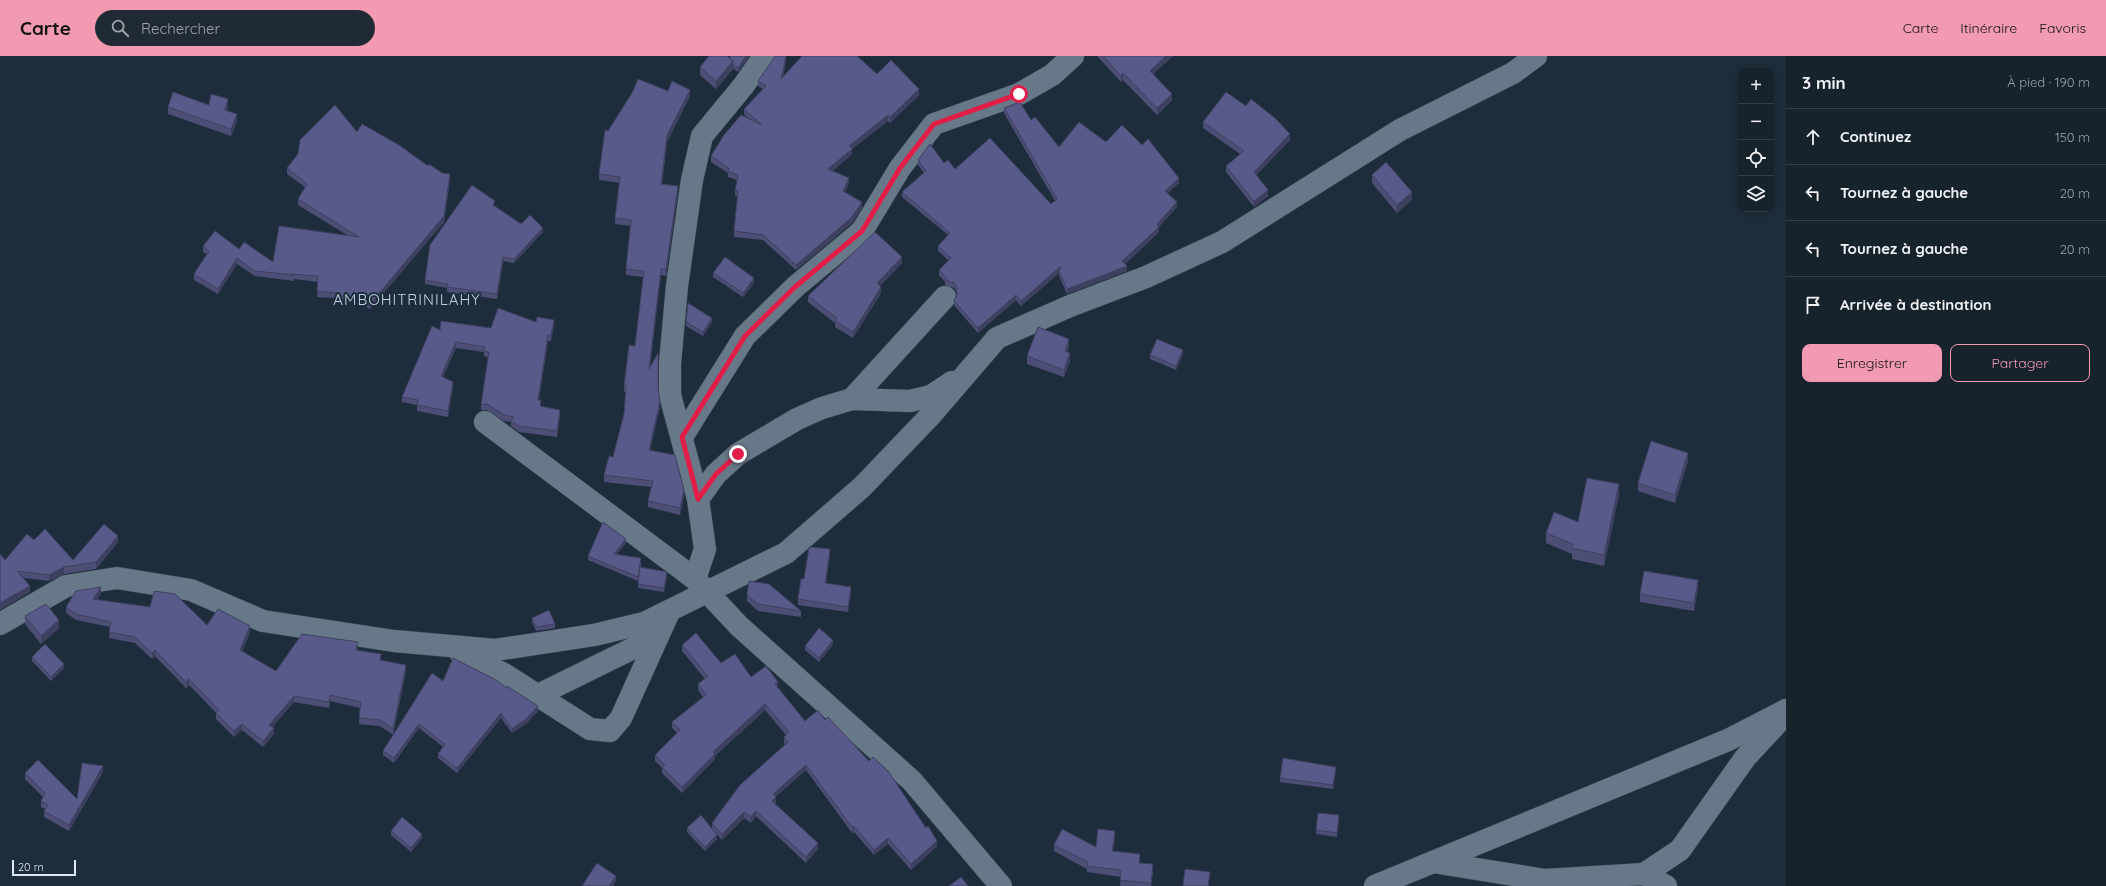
<!DOCTYPE html>
<html lang="fr">
<meta charset="utf-8">
<style>
body{margin:0;font-family:Quicksand,sans-serif;background:#1f2a34;color:#f1f3f6}
.controls{position:absolute;right:12px;top:12px;display:grid;overflow:hidden;border-radius:8px;box-shadow:0 2px 6px #0003}
.controls button{width:36px;height:36px;display:grid;place-items:center;padding:0;border:0;border-bottom:1px solid #353f48;background:#16222c;color:#f1f3f6;font:20px sans-serif}
.scale{position:absolute;left:12px;bottom:10px;width:64px;box-sizing:border-box;padding-left:4px;border:2px solid #dde7f0;border-top:0;font-size:11px;line-height:14px;white-space:nowrap;color:#dde7f0;-webkit-text-stroke:3px #1e2d3b;paint-order:stroke}
.stop{position:absolute;width:12px;height:12px;margin:-9px;border:3px solid #e11d48;border-radius:50%;background:#fff}
.stop.end{background:#e11d48;border-color:#fff;box-shadow:0 1px 4px #0008}
.list{margin:0;padding:0;list-style:none}
h2{display:flex;justify-content:space-between;align-items:center;height:52px;margin:0;padding:0 16px;font-size:17px}
h2 small{font-size:13px;font-weight:400;color:#9ea4a9}
.list li{display:grid;grid-template-columns:26px 1fr auto;gap:12px;align-items:center;box-sizing:border-box;height:56px;padding:0 16px;border-top:1px solid #353f48}
.list b{display:block;font-size:15px;white-space:nowrap}
.list em{font-size:13px;font-style:normal;color:#9ea4a9}
.actions{display:flex;gap:8px;padding:12px 16px}
.actions a{flex:1;padding:9px 0;border:1px solid #f19ab2;border-radius:8px;text-align:center;font-size:14px;color:#f19ab2}
.actions .main{background:#f19ab2;color:#111}
.icon{flex:none;width:22px;height:22px;fill:none;stroke:currentColor;stroke-width:2;stroke-linecap:round;stroke-linejoin:round}
.map{position:relative;flex:none;width:1786px;height:830px;overflow:hidden}
header{display:flex;align-items:center;gap:24px;box-sizing:border-box;height:56px;padding:0 20px;background:#f19ab2;color:#111}
header strong{font-size:19px}
nav{display:flex;gap:22px;margin-inline-start:auto;font-size:14px}
.search{width:280px;height:36px;background:#1f2a34;display:flex;align-items:center;gap:10px;box-sizing:border-box;padding:0 14px;border-radius:22px;color:#9ea4a9;font-size:15px}
main{display:flex}
aside{flex:1;background:#16222c}
.map>svg:first-child{display:block}
.lines{fill:none;stroke-linecap:round;stroke-linejoin:round}
.minor-casing{stroke:#3f4c58;stroke-width:23}
.minor{stroke:#677888;stroke-width:22}
.wall{fill:#4c4e76}
.shaded-wall{fill:#3e4060}
.building{fill:#585b89;stroke:#3e4060}
.route{stroke:#e11d48;stroke-width:5}
.labels{text-anchor:middle;dominant-baseline:central;stroke-width:4;stroke-linejoin:round;paint-order:stroke}
.quarter-label{font-size:15px;letter-spacing:1px;fill:#c0d3e5;stroke:#1e2d3b}
</style>
<header>
<strong>Carte</strong>
<div class="search"><svg class="icon" aria-label="search" viewBox="0 0 24 24"><circle cx="10" cy="10" r="6"/><path d="M15 15l6 6"/></svg>Rechercher</div>
<nav><a>Carte</a><a>Itinéraire</a><a>Favoris</a></nav>
</header>
<main>
<div class="map">
<svg width="1786" height="830" viewBox="0 0 1786 830">
<rect width="100%" height="100%" fill="#1e2d3b"/>
<g class="lines">
<defs>
<g id="minor">
<polyline points="852,343 910,345 931,340 952,326"/>
<polyline points="485,366 695,523 739,570 912,725 1001,830"/>
<polyline points="682,381 745,280 795,231 862,175 900,112 934,68 1019,38 1052,19 1073,0"/>
<polyline points="698,443 716,418 738,398 797,363 822,352 852,343 945,241"/>
<polyline points="695,523 705,493 698,443 670,339 670,307 677,230 692,124 702,80 744,29 764,0"/>
<polyline points="0,568 66,530 117,522 191,534 263,565 394,585 495,594 594,579 644,567 786,497 862,431 930,360 997,282 1070,250 1146,221 1222,186 1400,74 1513,17 1536,0"/>
<polyline points="460,596 504,618 590,673 610,675 621,662 669,556"/>
<polyline points="538,639 658,580"/>
<polyline points="1433,806 1545,824 1644,818 1666,830"/>
<polyline points="1644,818 1680,794 1745,702 1780,664"/>
<polyline points="1375,830 1728,684 1786,654"/>
</g>
</defs>
<!-- minor casing -->
<use href="#minor" class="minor-casing"/>
<!-- minor -->
<use href="#minor" class="minor"/>
</g>
<!-- wall -->
<g class="wall">
<polygon points="749,0 738,16 733,12 733,13 716,33 700,19 700,11 729,2"/>
<polygon points="1097,0 1173,0 1153,18 1172,44 1157,59 1123,24 1121,26"/>
<polygon points="786,5 783,21 877,18 919,39 890,67 888,65 852,93 852,98 833,115 849,127 845,136 862,151 852,167 796,214 763,184 734,181 734,175 738,140 735,140 735,135 737,124 728,121 728,117 711,106 711,100 749,63 744,58 744,53 763,33 758,30 758,25"/>
<polygon points="690,40 667,86 662,128 678,136 666,220 661,219 650,311 658,333 660,351 650,394 684,440 680,459 648,451 648,445 651,431 604,426 604,419 613,401 624,358 626,336 624,336 624,330 635,290 643,221 626,219 626,213 631,170 615,168 615,162 620,127 599,124 599,118 608,75"/>
<polygon points="209,49 228,50 227,55 237,65 231,80 168,58 168,51"/>
<polygon points="1004,52 1031,64 1059,91 1106,86 1179,127 1167,137 1177,151 1159,171 1159,176 1125,208 1127,215 1067,238 1059,220 1059,217 1021,250 1016,244 978,277 954,249 954,245 957,239 957,237 954,232 945,229 945,226 939,219 939,214 949,205 938,195 938,190 948,179 902,141 902,136 924,117 918,109 918,104 955,113 1051,148 1055,145 1004,57"/>
<polygon points="1203,66 1290,84 1256,119 1268,140 1254,151 1226,116 1226,110 1240,98 1203,72"/>
<polygon points="357,76 428,110 450,124 444,166 370,253 361,248 335,244 335,242 317,241 318,226 294,223 294,225 255,220 237,208 218,238 194,224 194,218 207,198 203,196 203,190 239,193 273,206 347,179 298,149 298,143 305,131 287,118 287,112"/>
<polygon points="1372,119 1412,144 1397,157 1372,127"/>
<polygon points="495,150 521,168 543,176 514,207 503,205 497,243 447,236 447,232 425,228 425,224"/>
<polygon points="902,207 880,230 881,237 853,282 835,271 835,267 808,246 808,240"/>
<polygon points="713,217 754,227 743,241 713,221"/>
<polygon points="686,266 712,266 703,280 686,270"/>
<polygon points="554,269 551,285 548,285 539,344 541,350 560,359 557,381 519,376 511,370 511,366 504,365 487,354 481,354 481,349 488,301 484,300 484,296 456,292 443,321 453,331 448,361 417,355 417,349 402,346 402,341 440,274 491,272"/>
<polygon points="1069,291 1067,296 1070,305 1064,321 1027,308 1027,300"/>
<polygon points="1183,298 1176,314 1150,303 1150,299"/>
<polygon points="1688,405 1675,447 1638,435 1638,427"/>
<polygon points="1619,439 1604,510 1572,503 1572,498 1546,487 1546,477 1578,466"/>
<polygon points="34,484 73,504 118,486 96,513 64,518 49,525 24,522 30,536 5,504"/>
<polygon points="626,487 617,498 641,506 641,511 667,520 664,536 638,532 638,525 588,504 588,500"/>
<polygon points="830,499 826,528 851,537 848,556 798,549 798,543 804,523"/>
<polygon points="1698,532 1694,555 1640,546 1640,538"/>
<polygon points="101,537 97,544 207,569 250,576 242,596 276,615 358,592 358,594 406,615 393,679 443,625 506,632 538,655 527,667 512,677 501,662 457,717 438,702 438,698 443,691 419,672 394,707 383,699 383,695 393,679 380,670 359,668 360,652 330,645 329,652 294,646 272,671 274,678 263,691 242,674 234,681 216,663 216,657 197,637 189,629 186,632 155,600 152,603 135,587 109,582 110,571 76,564 66,557 66,551"/>
<polygon points="747,539 801,555 801,561 758,555 747,545"/>
<polygon points="25,560 59,572 41,588 25,568"/>
<polygon points="532,562 555,568 555,572 536,575 532,566"/>
<polygon points="833,588 819,606 805,594 805,590"/>
<polygon points="682,589 751,621 778,632 805,665 825,664 937,790 911,814 888,788 874,799 854,776 852,777 806,714 775,741 775,748 818,793 806,807 756,760 751,767 744,762 722,784 712,773 712,767 785,689 784,687 784,681 786,679 765,654 715,700 715,703 682,737 662,717 662,712 655,705 655,699 677,677 672,672 672,666 703,641 698,634 698,628 705,623 682,595"/>
<polygon points="32,601 64,612 51,625 32,605"/>
<polygon points="1336,715 1333,733 1280,726 1280,722"/>
<polygon points="103,716 69,775 44,761 44,755 45,753 41,751 41,745 43,741 25,723 25,717 77,743"/>
<polygon points="1339,763 1337,781 1316,778 1316,774"/>
<polygon points="687,772 717,783 705,795 687,776"/>
<polygon points="391,775 422,782 411,796 391,779"/>
<polygon points="1115,782 1113,795 1140,804 1140,807 1153,815 1151,830 1120,830 1121,821 1087,816 1087,813 1054,795 1054,789 1096,791"/>
</g>
<!-- shaded-wall -->
<g class="shaded-wall">
<polygon points="746,0 749,0 738,16 738,12"/>
<polygon points="786,0 786,5 781,28 781,23"/>
<polygon points="1166,0 1173,0 1150,21 1150,15"/>
<polygon points="733,5 733,13 716,33 716,25"/>
<polygon points="1123,17 1123,24 1121,26 1121,20"/>
<polygon points="919,33 919,39 890,67 890,61"/>
<polygon points="690,34 690,40 667,86 661,134 661,128 667,79"/>
<polygon points="1172,38 1172,44 1157,59 1157,52"/>
<polygon points="228,43 228,50 225,61 225,54"/>
<polygon points="237,58 237,65 231,80 231,73"/>
<polygon points="888,59 888,65 849,95 849,90"/>
<polygon points="1290,78 1290,84 1254,122 1254,116"/>
<polygon points="852,93 852,98 828,119 828,113"/>
<polygon points="450,118 450,124 444,166 370,253 370,248"/>
<polygon points="849,122 849,127 843,141 843,135"/>
<polygon points="1179,122 1179,127 1165,140 1165,135"/>
<polygon points="678,130 678,136 666,220 666,213"/>
<polygon points="1268,134 1268,140 1254,151 1254,145"/>
<polygon points="1412,136 1412,144 1397,157 1397,149"/>
<polygon points="862,146 862,151 852,167 796,214 796,209"/>
<polygon points="1177,146 1177,151 1157,173 1157,168"/>
<polygon points="1159,171 1159,176 1122,210 1122,205"/>
<polygon points="543,172 543,176 514,207 514,203"/>
<polygon points="503,201 503,205 497,243 497,238"/>
<polygon points="902,201 902,207 877,233 877,227"/>
<polygon points="237,202 237,208 218,238 218,233"/>
<polygon points="1061,210 1061,215 1021,250 1021,245"/>
<polygon points="1127,210 1127,215 1067,238 1067,233"/>
<polygon points="661,213 661,219 649,319 649,313"/>
<polygon points="754,222 754,227 743,241 743,237"/>
<polygon points="881,231 881,237 853,282 853,276"/>
<polygon points="1016,239 1016,244 978,277 978,272"/>
<polygon points="712,262 712,266 703,280 703,276"/>
<polygon points="554,264 554,269 551,285 551,280"/>
<polygon points="548,279 548,285 538,349 538,344"/>
<polygon points="1069,283 1069,291 1065,303 1065,295"/>
<polygon points="456,286 456,292 441,325 441,320"/>
<polygon points="1183,294 1183,298 1176,314 1176,310"/>
<polygon points="1070,297 1070,305 1064,321 1064,314"/>
<polygon points="453,326 453,331 448,361 448,355"/>
<polygon points="660,345 660,351 649,400 649,394"/>
<polygon points="560,354 560,359 557,381 557,375"/>
<polygon points="1688,397 1688,405 1675,447 1675,439"/>
<polygon points="1619,428 1619,439 1604,510 1604,499"/>
<polygon points="684,434 684,440 680,459 680,452"/>
<polygon points="118,480 118,486 96,513 96,506"/>
<polygon points="626,483 626,487 614,502 614,498"/>
<polygon points="830,493 830,499 825,533 825,527"/>
<polygon points="64,511 64,518 49,525 49,519"/>
<polygon points="667,516 667,520 664,536 664,532"/>
<polygon points="1698,524 1698,532 1694,555 1694,547"/>
<polygon points="30,530 30,536 0,554 0,547"/>
<polygon points="101,531 101,537 93,549 93,543"/>
<polygon points="851,531 851,537 848,556 848,551"/>
<polygon points="59,564 59,572 41,588 41,580"/>
<polygon points="250,570 250,576 240,600 240,594"/>
<polygon points="833,584 833,588 819,606 819,602"/>
<polygon points="155,594 155,600 152,603 152,597"/>
<polygon points="64,608 64,612 51,625 51,621"/>
<polygon points="406,609 406,615 393,679 393,673"/>
<polygon points="189,623 189,629 186,632 186,626"/>
<polygon points="778,626 778,632 775,628"/>
<polygon points="330,639 330,645 329,652 329,646"/>
<polygon points="294,640 294,646 269,675 269,669"/>
<polygon points="765,648 765,654 715,700 715,703 682,737 682,731 713,696"/>
<polygon points="538,650 538,655 527,667 512,677 512,673"/>
<polygon points="501,657 501,662 457,717 457,712"/>
<polygon points="242,668 242,674 234,681 234,675"/>
<polygon points="419,668 419,672 394,707 394,702"/>
<polygon points="274,672 274,678 263,691 263,685"/>
<polygon points="806,709 806,714 773,743 773,738"/>
<polygon points="103,710 103,716 69,775 69,769"/>
<polygon points="1336,711 1336,715 1333,733 1333,729"/>
<polygon points="776,741 776,747 772,751 772,745"/>
<polygon points="756,755 756,760 751,767 751,761"/>
<polygon points="744,756 744,762 722,784 722,778"/>
<polygon points="854,770 854,776 852,777 852,771"/>
<polygon points="1115,775 1115,782 1112,801 1112,795"/>
<polygon points="422,778 422,782 411,796 411,792"/>
<polygon points="717,779 717,783 705,795 705,791"/>
<polygon points="888,782 888,788 874,799 874,794"/>
<polygon points="937,785 937,790 911,814 911,808"/>
<polygon points="818,787 818,793 806,807 806,801"/>
<polygon points="1153,808 1153,815 1151,830 1151,827"/>
<polygon points="1210,816 1209,830 1208,830"/>
<polygon points="616,820 616,825 613,830 609,830"/>
</g>
<!-- building -->
<g class="building">
<polygon points="709,0 727,0 733,5 716,25 700,11"/>
<polygon points="731,0 746,0 738,12 733,8 733,5 729,2"/>
<polygon points="775,0 786,0 781,23 802,0 857,0 877,18 891,4 919,33 890,61 888,59 849,90 852,93 828,113 849,122 843,135 862,146 852,161 796,209 763,179 734,175 738,135 735,135 738,119 728,115 729,112 711,100 724,79 741,59 762,69 744,53 766,30 758,25 774,2"/>
<polygon points="1103,0 1166,0 1150,15 1172,38 1157,52 1123,17 1121,20"/>
<polygon points="638,23 668,35 672,25 690,34 667,79 661,128 678,130 666,213 661,213 649,313 658,297 658,333 660,345 649,394 675,399 684,434 680,452 648,445 653,425 604,419 609,400 613,401 624,358 626,330 624,330 629,289 635,290 644,215 626,213 631,164 615,162 620,121 599,118 605,74 608,75 632,37"/>
<polygon points="173,36 209,49 211,38 228,43 225,54 237,58 231,73 168,51"/>
<polygon points="1226,36 1246,50 1251,43 1276,63 1290,78 1254,116 1268,134 1254,145 1226,110 1244,95 1203,66"/>
<polygon points="1020,46 1031,64 1035,61 1059,91 1079,66 1106,86 1122,69 1142,89 1148,83 1179,122 1165,135 1177,146 1157,168 1159,171 1122,205 1127,210 1067,233 1059,215 1061,210 1021,245 1016,239 978,272 954,245 957,238 957,232 954,227 945,224 947,223 939,214 951,202 938,190 950,177 902,136 926,115 918,104 930,88 944,107 948,104 955,113 990,82 1051,148 1057,143 1004,52"/>
<polygon points="335,49 357,76 362,68 399,89 428,110 429,108 442,117 450,118 444,160 370,248 361,243 335,239 336,237 317,235 318,220 291,218 294,219 255,215 237,202 218,233 194,218 209,195 203,190 215,175 239,193 244,186 273,206 279,170 359,181 298,143 307,128 287,112 298,98 300,84"/>
<polygon points="1386,106 1412,136 1397,149 1372,119"/>
<polygon points="472,129 495,145 493,149 521,168 530,159 543,172 514,203 503,201 497,238 447,231 448,228 425,224 430,189"/>
<polygon points="875,176 902,201 877,227 881,231 853,276 835,265 837,262 808,240"/>
<polygon points="725,201 754,222 743,237 713,217"/>
<polygon points="688,247 712,262 703,276 686,266"/>
<polygon points="498,252 536,266 537,261 554,264 551,280 548,279 538,344 541,344 540,350 560,354 557,375 519,370 511,365 514,361 504,359 487,348 481,349 489,296 484,295 485,291 456,286 441,320 453,326 448,355 417,349 418,344 402,341 432,270 440,274 441,265 491,272"/>
<polygon points="1038,271 1069,283 1065,295 1070,297 1064,314 1027,300"/>
<polygon points="1157,283 1183,294 1176,310 1150,299"/>
<polygon points="1651,385 1688,397 1675,439 1638,427"/>
<polygon points="1587,422 1619,428 1604,499 1572,492 1573,488 1546,477 1554,456 1578,466"/>
<polygon points="603,466 626,483 614,498 641,502 638,521 588,500"/>
<polygon points="104,468 118,480 96,506 64,511 49,519 17,515 30,530 0,547 0,498 5,504 27,478 34,484 45,473 73,504"/>
<polygon points="809,491 830,493 825,527 851,531 848,551 798,543 801,523 804,523"/>
<polygon points="640,511 667,516 664,532 638,528"/>
<polygon points="1644,515 1698,524 1694,547 1640,538"/>
<polygon points="749,525 769,528 801,555 758,548 747,539"/>
<polygon points="101,531 93,543 150,551 154,535 175,538 207,569 218,553 250,570 240,594 276,615 302,578 358,586 356,594 381,598 380,604 406,609 393,673 380,664 359,662 361,646 330,639 329,646 294,640 269,669 274,672 263,685 242,668 234,675 216,657 219,654 197,631 189,623 186,626 155,594 152,597 135,581 109,576 111,566 76,558 66,551 76,535"/>
<polygon points="46,548 59,564 41,580 25,560"/>
<polygon points="549,554 555,568 536,571 532,562"/>
<polygon points="819,572 833,584 819,602 805,590"/>
<polygon points="696,577 721,607 735,598 751,621 766,610 778,626 775,628 805,665 818,654 825,664 828,661 869,705 873,701 888,715 926,772 928,770 937,785 911,808 888,782 874,794 854,770 852,771 806,709 773,738 776,741 772,745 818,787 806,801 756,755 751,761 744,756 722,778 712,767 740,729 788,686 784,681 789,676 765,648 713,696 715,698 682,731 662,711 665,709 655,699 680,674 672,666 706,639 698,628 708,620 682,589"/>
<polygon points="45,588 64,608 51,621 32,601"/>
<polygon points="453,602 498,625 506,632 507,630 538,650 527,662 512,673 501,657 457,712 438,698 445,688 419,668 394,702 383,695 432,617 443,625"/>
<polygon points="1283,702 1336,711 1333,729 1280,722"/>
<polygon points="38,704 77,743 82,707 103,710 69,769 44,755 48,749 41,745 45,737 25,717"/>
<polygon points="1318,757 1339,759 1337,777 1316,774"/>
<polygon points="701,759 717,779 705,791 687,772"/>
<polygon points="402,761 422,778 411,792 391,775"/>
<polygon points="1062,773 1096,791 1098,773 1115,775 1112,795 1140,798 1139,807 1153,808 1151,827 1120,824 1121,814 1087,810 1088,806 1054,789"/>
<polygon points="597,807 616,820 609,830 582,830"/>
<polygon points="1185,813 1210,816 1208,830 1183,830"/>
<polygon points="961,821 968,830 949,830"/>
</g>
<g class="lines">
<!-- route -->
<polyline class="route" points="738,398 716,418 698,443 682,381 745,280 795,231 862,175 900,112 934,68 1019,38"/>
</g>
<g class="labels">
<!-- quarter labels -->
<g class="quarter-label">
<text x="407" y="243">AMBOHITRINILAHY</text>
</g>
</g>
</svg>
<div class="controls">
<button>+</button>
<button>−</button>
<button><svg class="icon" aria-label="locate" viewBox="0 0 24 24"><circle cx="12" cy="12" r="6"/><path d="M12 2v4M12 18v4M2 12h4M18 12h4"/></svg></button>
<button><svg class="icon" aria-label="layers" viewBox="0 0 24 24"><path d="M12 4l9 5-9 5-9-5zM3 14l9 5 9-5"/></svg></button>
</div>
<div class="scale">20 m</div>
<div class="stop" style="left:1019px;top:38px"></div>
<div class="stop end" style="left:738px;top:398px"></div>
</div>
<aside>
<h2>3 min<small>À pied · 190 m</small></h2>
<ul class="list">
<li><svg class="icon" aria-label="ahead" viewBox="0 0 24 24"><path d="M12 20V5M6 11l6-6 6 6"/></svg><div><b>Continuez</b></div><em>150 m</em></li>
<li><svg class="icon" aria-label="left" viewBox="0 0 24 24"><path d="M17 20v-9H6M10 6l-5 5 5 5"/></svg><div><b>Tournez à gauche</b></div><em>20 m</em></li>
<li><svg class="icon" aria-label="left" viewBox="0 0 24 24"><path d="M17 20v-9H6M10 6l-5 5 5 5"/></svg><div><b>Tournez à gauche</b></div><em>20 m</em></li>
<li><svg class="icon" aria-label="arrive" viewBox="0 0 24 24"><path d="M6 21V4h12l-3 4 3 4H6"/></svg><div><b>Arrivée à destination</b></div></li>
</ul>
<div class="actions"><a class="main">Enregistrer</a><a>Partager</a></div>
</aside>
</main>
